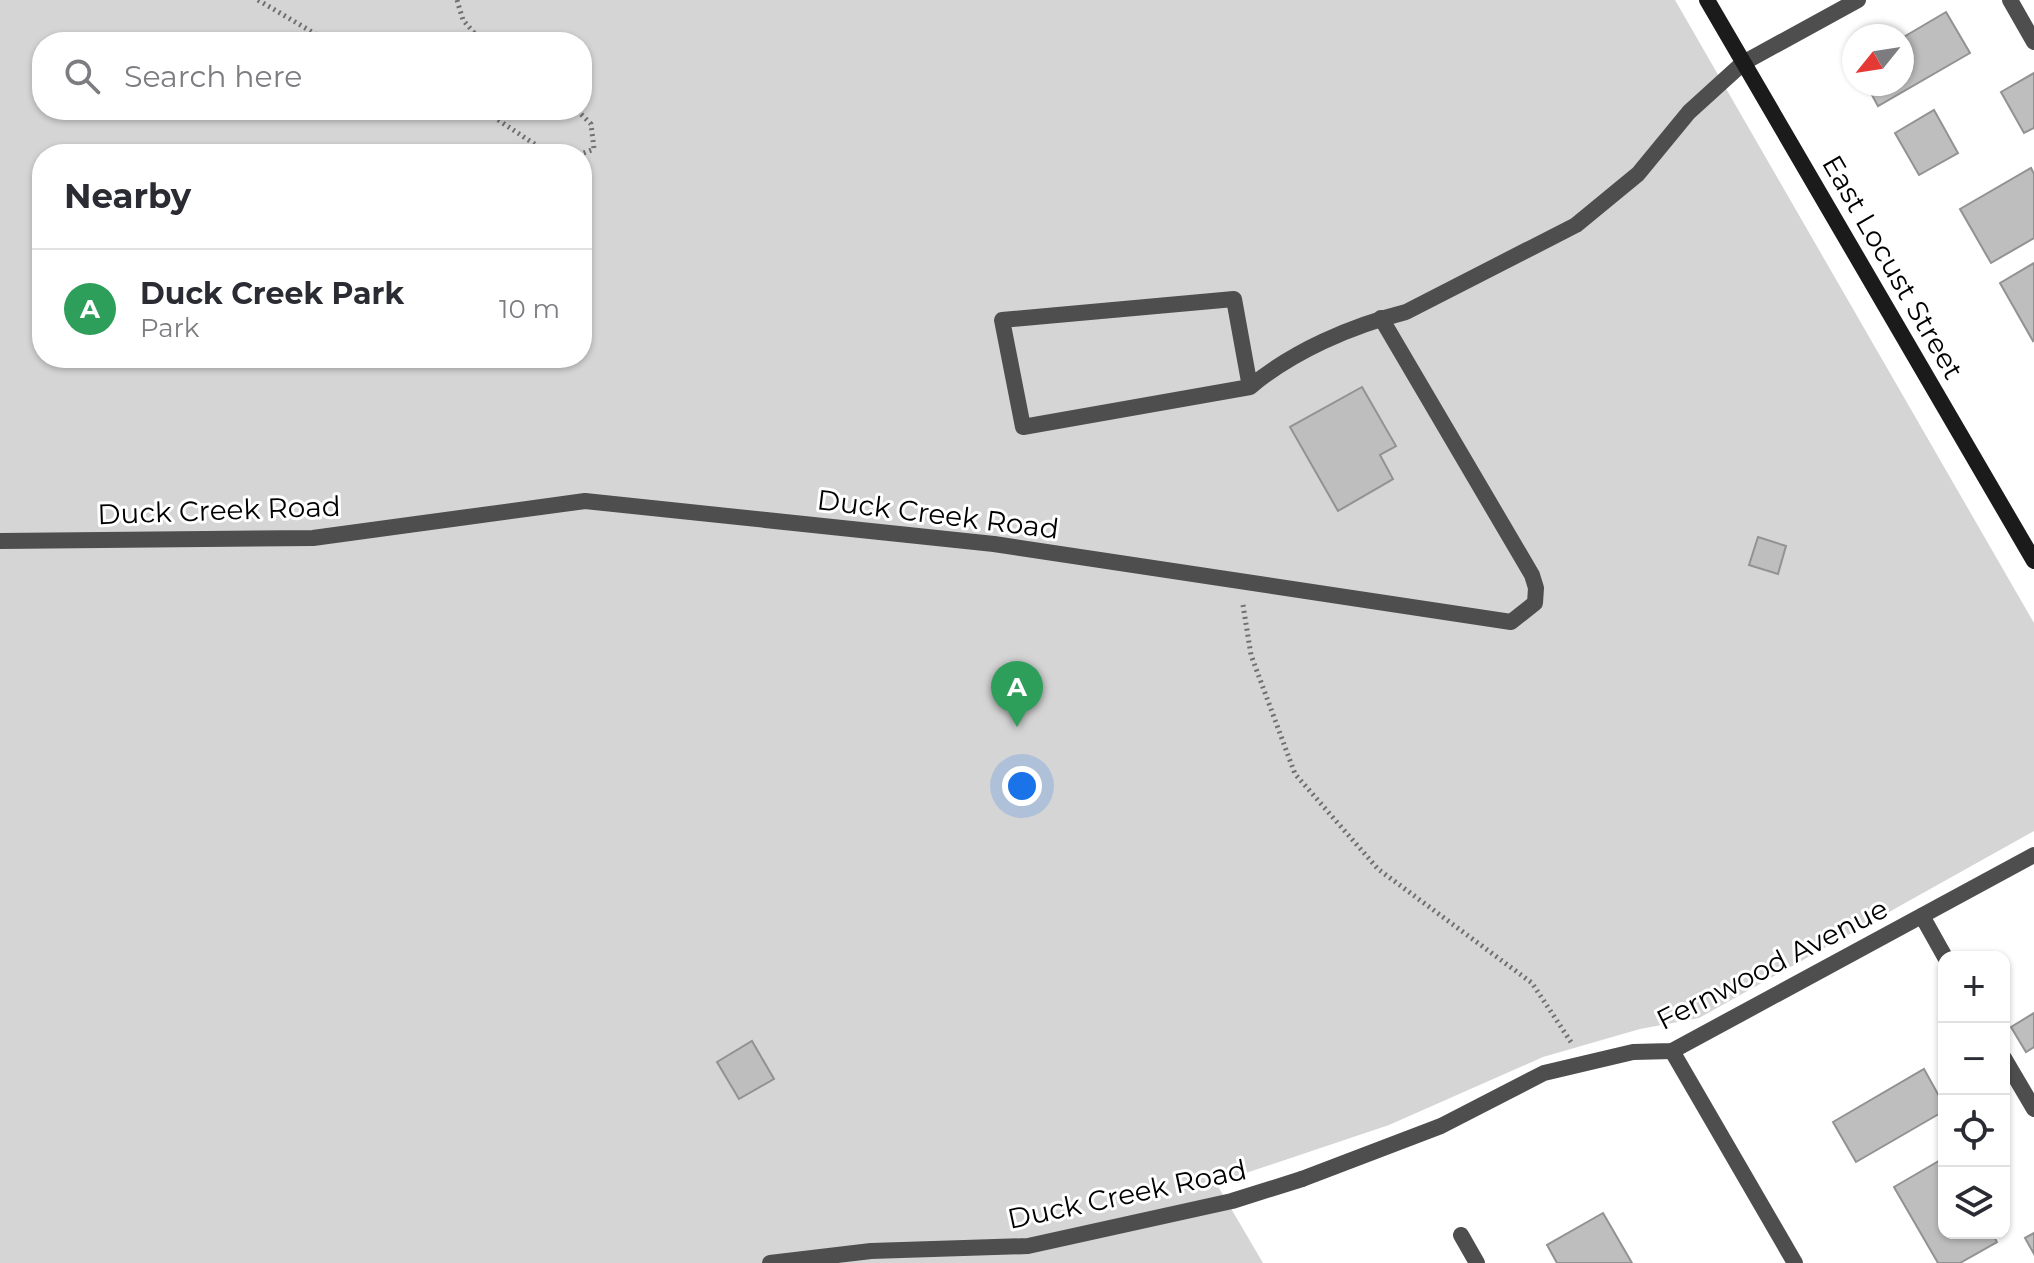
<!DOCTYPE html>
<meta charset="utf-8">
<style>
body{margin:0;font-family:Montserrat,sans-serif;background:#f7f7f7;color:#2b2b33}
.controls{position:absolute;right:24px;bottom:24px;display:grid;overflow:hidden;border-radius:16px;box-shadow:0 2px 6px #0004}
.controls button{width:72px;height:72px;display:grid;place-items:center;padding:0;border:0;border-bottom:2px solid #e1e1e2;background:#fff;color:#2b2b33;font:40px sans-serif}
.compass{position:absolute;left:1842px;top:24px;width:72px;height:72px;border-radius:50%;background:#fff;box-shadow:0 2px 6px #0004;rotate:240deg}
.you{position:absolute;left:1022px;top:786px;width:28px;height:28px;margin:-20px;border:6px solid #fff;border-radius:50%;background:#1a73e8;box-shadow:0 0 0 12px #1a73e833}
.badge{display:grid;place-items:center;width:52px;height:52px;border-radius:50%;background:#7c3aed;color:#fff;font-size:26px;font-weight:700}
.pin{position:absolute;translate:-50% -66px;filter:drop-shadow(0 2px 4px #0008)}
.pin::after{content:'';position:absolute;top:42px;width:28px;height:24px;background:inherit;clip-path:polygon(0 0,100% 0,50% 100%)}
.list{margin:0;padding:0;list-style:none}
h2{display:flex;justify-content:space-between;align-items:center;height:104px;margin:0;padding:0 32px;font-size:34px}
h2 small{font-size:26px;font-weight:400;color:#7c7c81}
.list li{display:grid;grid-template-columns:52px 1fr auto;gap:24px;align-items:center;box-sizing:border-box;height:120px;padding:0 32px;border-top:2px solid #e1e1e2}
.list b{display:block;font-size:30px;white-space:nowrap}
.list p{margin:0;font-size:26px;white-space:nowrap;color:#7c7c81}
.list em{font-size:26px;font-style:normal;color:#7c7c81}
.icon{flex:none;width:44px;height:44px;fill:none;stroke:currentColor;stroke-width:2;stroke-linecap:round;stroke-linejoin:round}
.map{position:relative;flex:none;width:2034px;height:1263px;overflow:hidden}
.search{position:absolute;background:#fff;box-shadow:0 2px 6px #0004;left:32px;top:32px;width:560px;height:88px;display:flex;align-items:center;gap:20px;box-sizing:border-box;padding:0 28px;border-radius:32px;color:#7c7c81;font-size:30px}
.panel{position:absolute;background:#fff;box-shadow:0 2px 6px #0004;left:32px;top:144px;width:560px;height:224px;border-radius:32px}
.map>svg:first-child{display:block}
.green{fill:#d5d5d5;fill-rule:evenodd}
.building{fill:#bebebe;stroke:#929292;stroke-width:2}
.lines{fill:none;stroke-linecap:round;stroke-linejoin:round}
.path{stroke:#707070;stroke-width:5;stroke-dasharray:2 4;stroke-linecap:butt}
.service{stroke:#4e4e4e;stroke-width:16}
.minor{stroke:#4e4e4e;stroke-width:16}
.secondary{stroke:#1b1b1b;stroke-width:16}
.labels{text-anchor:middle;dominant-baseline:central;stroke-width:6;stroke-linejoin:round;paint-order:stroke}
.street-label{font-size:28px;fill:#000;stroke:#fff}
</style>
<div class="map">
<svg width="2034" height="1263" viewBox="0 0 2034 1263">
<rect width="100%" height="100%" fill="#fff"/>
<!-- green -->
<path class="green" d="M0 0H1675L2034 623V831L1699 1018 1640 1029 1543 1057 1389 1125 1216 1183 1263 1263H0ZM42 42H582V110H42ZM42 154H582V358H42Z"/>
<!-- building -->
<g class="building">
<polygon points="1946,12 1970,53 1878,106 1866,84 1902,84 1902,38"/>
<polygon points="2034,73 2034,128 2024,133 2001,92"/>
<polygon points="1934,110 1958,153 1919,175 1895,133"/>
<polygon points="2031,168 2034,174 2034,238 1991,263 1960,209"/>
<polygon points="2034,263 2034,340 2033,341 2000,283"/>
<polygon points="1362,387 1396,446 1380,455 1393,479 1338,511 1290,427"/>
<polygon points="1758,537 1786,546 1778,574 1749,565"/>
<polygon points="2034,1013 2034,1047 2026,1052 2011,1027"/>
<polygon points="752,1041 774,1079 739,1099 717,1062"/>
<polygon points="1924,1069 1944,1105 1944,1111 1856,1162 1833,1122"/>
<polygon points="1944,1158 1944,1233 1992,1233 1997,1242 1960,1263 1938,1263 1894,1187"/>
<polygon points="1603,1213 1632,1263 1557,1263 1547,1245"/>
<polygon points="2034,1233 2034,1254 2025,1238"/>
</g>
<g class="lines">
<!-- path -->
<g class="path">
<polyline points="258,0 329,42"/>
<polyline points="457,0 463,20 482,42"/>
<polyline points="483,110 542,149 568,154"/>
<polyline points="577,110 591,124 594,149 581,154"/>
<polyline points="1243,605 1251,655 1295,774 1378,869 1532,983 1571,1042"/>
</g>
<!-- service -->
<g class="service">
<polyline points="2010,0 2034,42"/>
<path d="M1250 387 1234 299 1002 320 1023 427 1250 387C1293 351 1351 326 1406 312L1576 225 1638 174 1689 112 1743 63"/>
<polyline points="0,541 313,538 585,501 994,544 1511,622 1535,603 1536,588 1532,575 1381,318"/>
<polyline points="1922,916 1945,957"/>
<polyline points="2004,1058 2034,1109"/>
<polyline points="1461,1235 1477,1263"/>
<polyline points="770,1263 871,1251 1028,1246 1232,1201 1302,1179"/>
</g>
<!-- minor -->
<g class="minor">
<polyline points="1743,63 1858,0"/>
<polyline points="1672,1051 1795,1263"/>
<polyline points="1302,1179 1441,1126 1544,1073 1633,1052 1672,1051 2034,855"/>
</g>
<!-- secondary -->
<polyline class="secondary" points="1707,0 2034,561"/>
</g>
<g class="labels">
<!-- street labels -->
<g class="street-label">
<text transform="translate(1893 267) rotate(60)">East Locust Street</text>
<text transform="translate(219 510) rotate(-2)">Duck Creek Road</text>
<text transform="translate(938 514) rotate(7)">Duck Creek Road</text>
<text transform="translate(1772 964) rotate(-27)">Fernwood Avenue</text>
<text transform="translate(1127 1194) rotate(-12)">Duck Creek Road</text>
</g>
</g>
</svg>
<div class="controls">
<button>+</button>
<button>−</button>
<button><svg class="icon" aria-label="locate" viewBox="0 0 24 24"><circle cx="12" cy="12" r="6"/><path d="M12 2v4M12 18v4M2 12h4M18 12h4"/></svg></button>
<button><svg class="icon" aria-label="layers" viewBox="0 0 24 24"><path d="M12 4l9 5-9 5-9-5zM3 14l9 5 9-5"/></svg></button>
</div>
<svg class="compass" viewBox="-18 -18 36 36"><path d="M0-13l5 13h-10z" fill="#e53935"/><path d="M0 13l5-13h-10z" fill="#7c7c81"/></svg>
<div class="you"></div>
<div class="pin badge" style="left:1017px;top:727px;background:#2e9e5b">A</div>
<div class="search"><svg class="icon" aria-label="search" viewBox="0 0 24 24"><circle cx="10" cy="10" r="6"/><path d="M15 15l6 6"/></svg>Search here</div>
<section class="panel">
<h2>Nearby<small></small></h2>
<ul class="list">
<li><span class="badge" style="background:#2e9e5b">A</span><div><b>Duck Creek Park</b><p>Park</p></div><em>10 m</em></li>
</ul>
</section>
</div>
